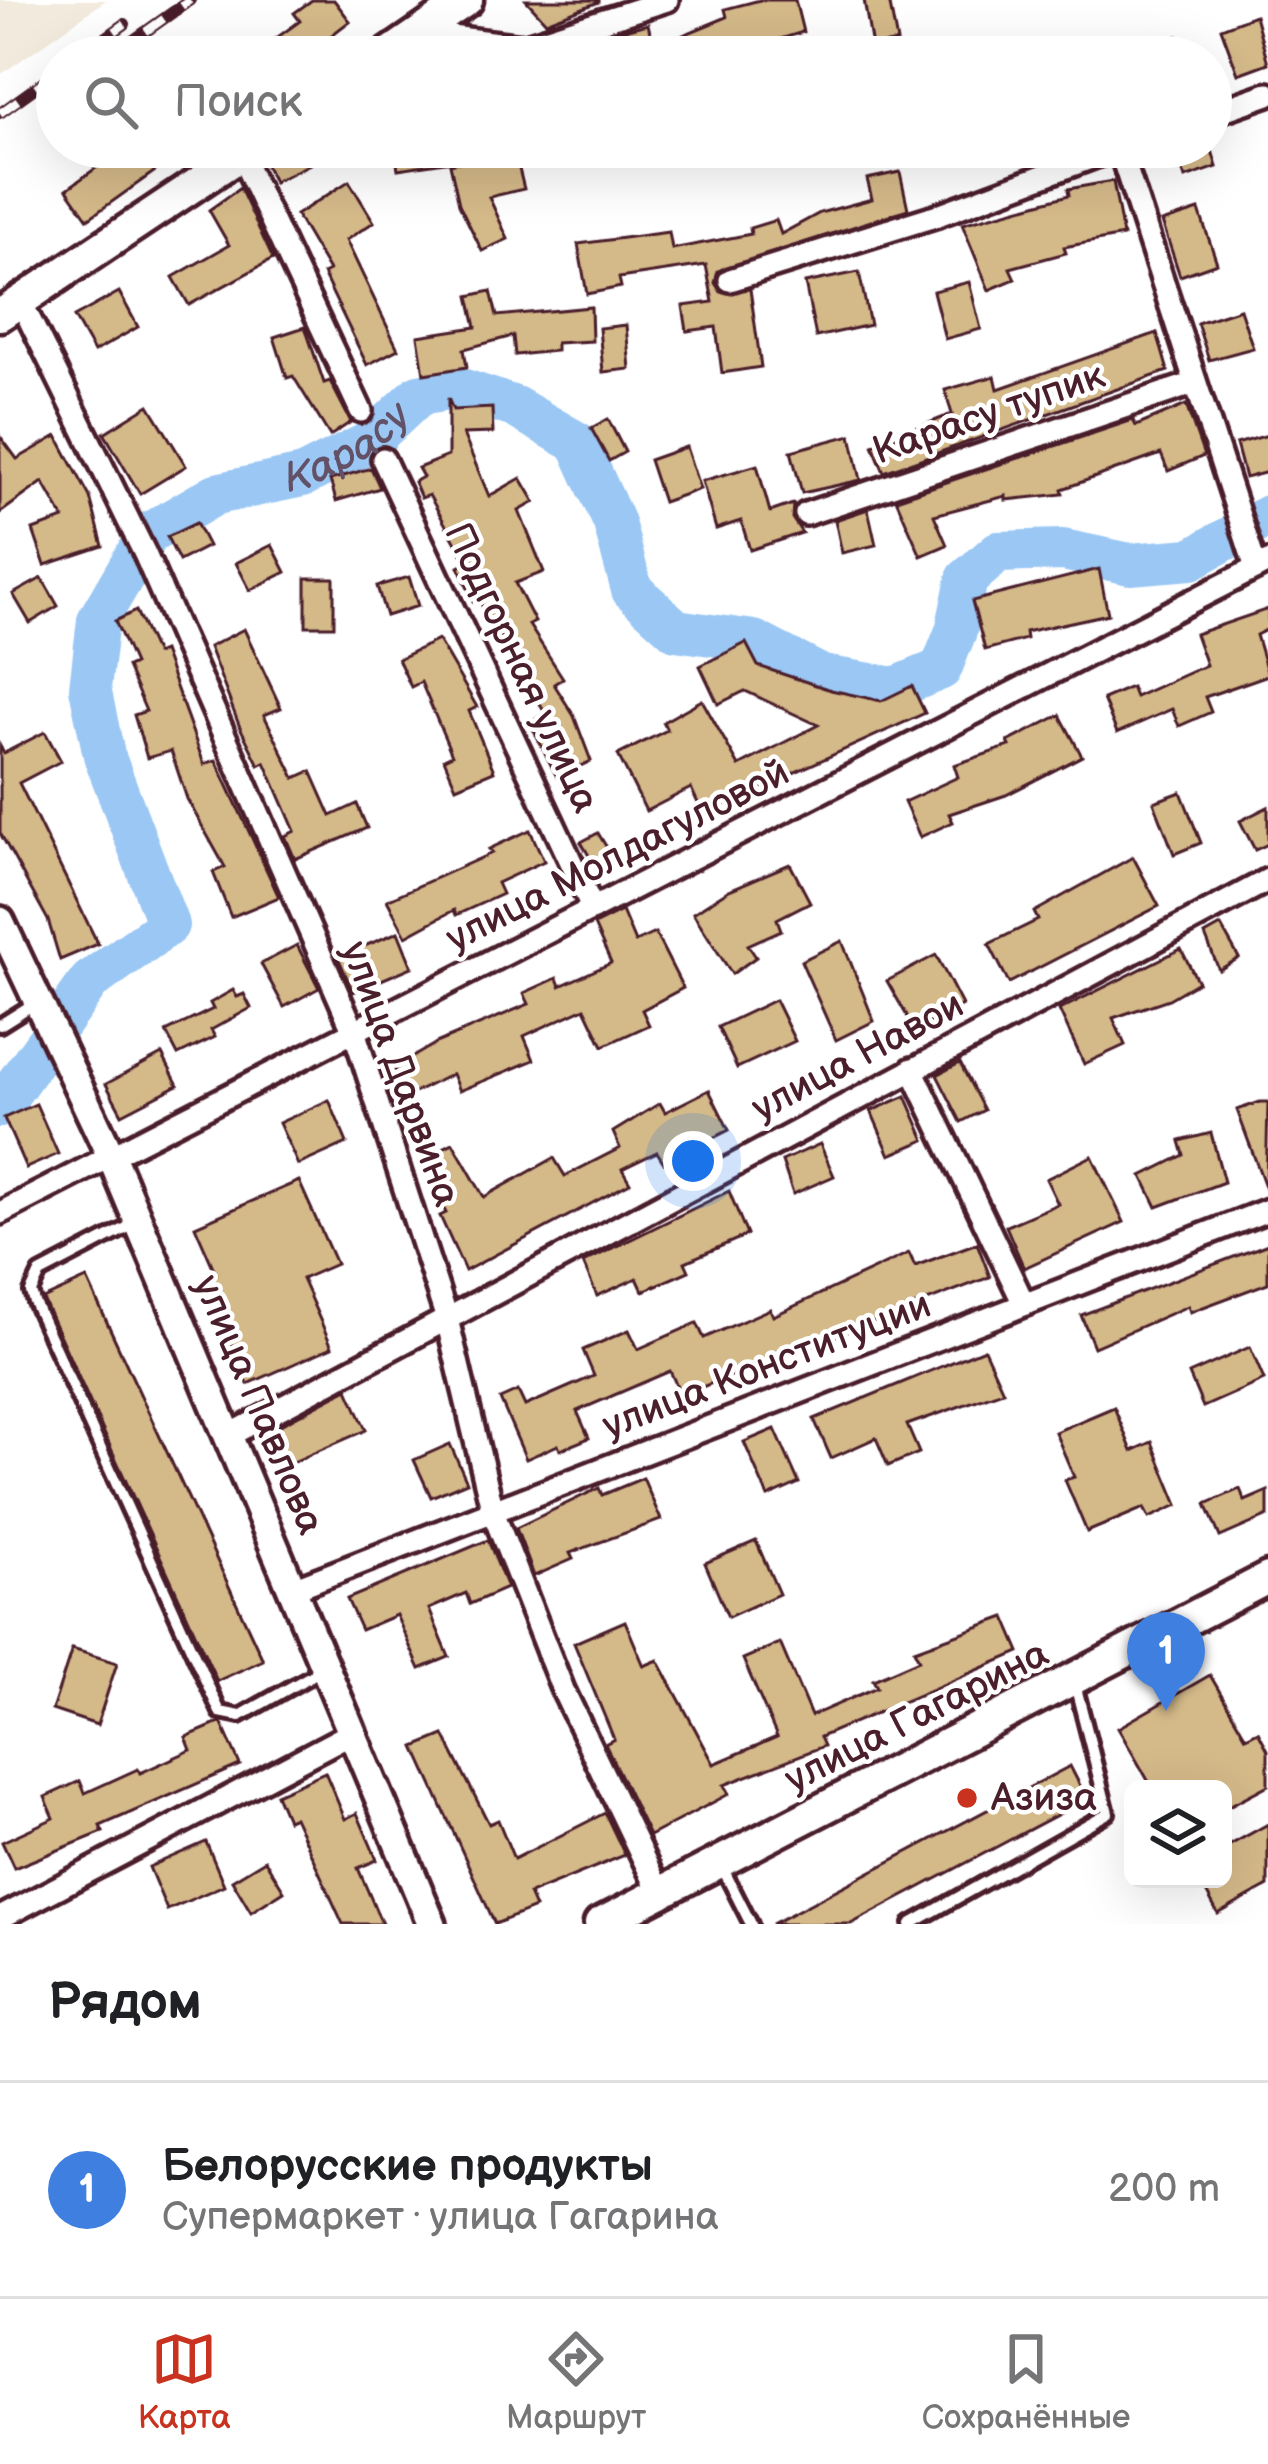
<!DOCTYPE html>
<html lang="ru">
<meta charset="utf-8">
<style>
body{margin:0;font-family:"Balsamiq Sans",sans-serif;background:#f2f2f2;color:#202124}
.controls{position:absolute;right:36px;bottom:36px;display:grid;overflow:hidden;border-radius:18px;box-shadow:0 12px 48px #0002}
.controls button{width:108px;height:108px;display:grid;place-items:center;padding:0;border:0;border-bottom:3px solid #e0e0e0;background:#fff;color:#202124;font:60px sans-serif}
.you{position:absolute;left:693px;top:1161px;width:42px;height:42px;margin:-30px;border:9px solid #fff;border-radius:50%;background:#1a73e8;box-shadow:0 0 0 18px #1a73e833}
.badge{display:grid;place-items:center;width:78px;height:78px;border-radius:50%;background:#c8321e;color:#fff;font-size:39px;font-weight:700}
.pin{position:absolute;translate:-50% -99px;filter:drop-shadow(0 3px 6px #0008)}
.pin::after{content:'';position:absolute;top:63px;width:42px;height:36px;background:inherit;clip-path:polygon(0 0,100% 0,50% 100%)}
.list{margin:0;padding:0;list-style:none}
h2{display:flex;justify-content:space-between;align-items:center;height:156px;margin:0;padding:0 48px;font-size:51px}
h2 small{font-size:39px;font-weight:400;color:#757577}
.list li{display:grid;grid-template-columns:78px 1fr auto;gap:36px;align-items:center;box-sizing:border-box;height:216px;padding:0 48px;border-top:3px solid #e0e0e0}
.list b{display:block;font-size:45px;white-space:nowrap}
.list p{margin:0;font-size:39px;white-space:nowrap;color:#757577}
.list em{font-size:39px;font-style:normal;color:#757577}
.icon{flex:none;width:66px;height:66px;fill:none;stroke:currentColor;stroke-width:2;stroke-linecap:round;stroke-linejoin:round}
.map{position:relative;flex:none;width:1268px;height:1924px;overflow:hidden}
.search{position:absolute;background:#fff;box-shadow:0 12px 48px #0002;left:36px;right:36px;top:36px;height:132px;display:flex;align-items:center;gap:30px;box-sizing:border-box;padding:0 42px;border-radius:66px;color:#757577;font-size:45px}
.sheet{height:372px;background:#fff}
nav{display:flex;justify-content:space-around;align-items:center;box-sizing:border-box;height:168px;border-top:3px solid #e0e0e0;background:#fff;font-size:33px;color:#757577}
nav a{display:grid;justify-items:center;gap:6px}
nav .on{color:#c8321e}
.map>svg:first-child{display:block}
.built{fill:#f2eadc}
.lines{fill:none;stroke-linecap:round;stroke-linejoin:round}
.river{stroke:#9ac7f4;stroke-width:42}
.building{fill:#d4b989;stroke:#4a1f2b;stroke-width:3}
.service-casing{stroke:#4a1f2b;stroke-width:20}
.minor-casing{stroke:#4a1f2b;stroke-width:30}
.tertiary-casing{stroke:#4a1f2b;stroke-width:36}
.secondary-casing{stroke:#4a1f2b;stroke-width:39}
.service{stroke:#fff;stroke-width:10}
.minor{stroke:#fff;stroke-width:21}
.tertiary{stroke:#fff;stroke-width:27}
.secondary{stroke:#fff;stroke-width:30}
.rail-casing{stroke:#4a1f2b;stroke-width:12}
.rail{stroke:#fff;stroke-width:8;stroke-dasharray:22;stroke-linecap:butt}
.poi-dot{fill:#c8321e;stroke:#fff;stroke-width:4.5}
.labels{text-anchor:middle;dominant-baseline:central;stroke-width:9;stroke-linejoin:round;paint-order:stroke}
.street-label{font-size:39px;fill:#4a1f2b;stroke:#fff}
.poi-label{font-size:39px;fill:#4a1f2b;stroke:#fff;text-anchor:start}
.water-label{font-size:42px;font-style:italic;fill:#625167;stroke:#fff}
</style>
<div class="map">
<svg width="1268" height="1924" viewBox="0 0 1268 1924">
<rect width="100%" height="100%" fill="#fff"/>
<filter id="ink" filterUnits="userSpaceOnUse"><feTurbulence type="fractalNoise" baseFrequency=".00833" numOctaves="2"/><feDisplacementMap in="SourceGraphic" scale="24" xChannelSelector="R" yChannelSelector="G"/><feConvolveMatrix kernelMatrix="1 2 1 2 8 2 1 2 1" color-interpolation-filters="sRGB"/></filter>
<g filter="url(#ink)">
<!-- built -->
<polygon class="built" points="0,0 106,0 0,75"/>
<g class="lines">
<!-- river -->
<path class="river" id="s1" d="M0 1107 90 981 168 925 104 755 90 688 98 620 148 534 216 494 303 476 368 443 419 395 458 388 515 407 578 443 614 523 632 590 676 630 754 641 822 676 895 688 941 669 956 631 967 579 998 552 1063 550 1130 564 1191 559 1268 516"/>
</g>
<!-- building -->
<g class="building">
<polygon points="312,0 334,0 350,21 303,57 250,57 300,21 294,13"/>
<polygon points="526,0 599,0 599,2 546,22"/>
<polygon points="760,0 795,0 803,32 723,57 692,57 683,35 727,17 725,9"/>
<polygon points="864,0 889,0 897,42 872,47"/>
<polygon points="1255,15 1268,63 1238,74 1221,28"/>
<polygon points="648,24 656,57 621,57 615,32"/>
<polygon points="1177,36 1182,57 1120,57 1119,50"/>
<polygon points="125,147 189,147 88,219 67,189"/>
<polygon points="293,147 344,147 274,182 264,162"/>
<polygon points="402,147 471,147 472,158 398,169 395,152"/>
<polygon points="1175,147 1211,147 1217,167 1185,178"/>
<polygon points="514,149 524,189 489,197 508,239 482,251 459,204 450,164"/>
<polygon points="900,172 908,209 718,271 715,283 721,292 750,289 761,367 722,373 716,327 687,331 683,306 713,302 706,265 619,278 621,287 587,294 578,244 669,232 672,249 751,234 750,228 776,220 781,234 820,213 872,199 867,179"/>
<polygon points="349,181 374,222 346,240 398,349 367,365 323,274 329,271 296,215"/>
<polygon points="1113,181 1123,236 1064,247 1066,253 1010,268 1015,279 989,290 962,224 1069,195 1068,189"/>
<polygon points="240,188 273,259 189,305 173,277 229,245 209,210"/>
<polygon points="1199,210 1217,263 1180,276 1162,222"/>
<polygon points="859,272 870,325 816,337 805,283"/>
<polygon points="969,282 981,329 945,339 933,291"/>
<polygon points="491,291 497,316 591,307 592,341 556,343 556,351 515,355 513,336 464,349 467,367 424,374 418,336 476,327 469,296"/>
<polygon points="119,292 138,327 94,352 74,317"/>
<polygon points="1240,309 1253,348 1209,360 1197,323"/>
<polygon points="626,325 630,369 603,372 599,328"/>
<polygon points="305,327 324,383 330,381 351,422 330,436 293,376 287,378 274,337"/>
<polygon points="1157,333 1168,371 884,472 873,445 952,414 945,390 995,376 998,389"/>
<polygon points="448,398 453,410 492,408 493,433 463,434 489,496 521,478 535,502 519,511 544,572 515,583 535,622 529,625 563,678 554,684 574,716 591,761 557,777 530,723 545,713 478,599 473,601 459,567 467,563 429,495 421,498 414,482 423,477 418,468 448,456"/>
<polygon points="149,405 186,466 140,494 104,433"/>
<polygon points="1186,405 1204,456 1168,471 1161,454 1062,489 1063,494 1006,500 1006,496 934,515 947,545 921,556 896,499 1133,420 1136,426"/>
<polygon points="608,419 625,452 609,461 591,428"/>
<polygon points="851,435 861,480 802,493 791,451"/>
<polygon points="1268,435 1268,472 1245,478 1236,444"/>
<polygon points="0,436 17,459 57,436 90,497 103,546 45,565 33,530 64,519 43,482 0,513"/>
<polygon points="686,447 700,489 663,502 649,460"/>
<polygon points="757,465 770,512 793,504 792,518 802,533 750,550 741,521 716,529 702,481"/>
<polygon points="371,468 380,488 336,501 330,480"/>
<polygon points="868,509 876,545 842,553 835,520"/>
<polygon points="196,523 208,546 179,561 167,537"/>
<polygon points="272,545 286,572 250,590 236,563"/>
<polygon points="1099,569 1108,614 1025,632 1026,639 985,650 972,601"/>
<polygon points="409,577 418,606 386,616 377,586"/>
<polygon points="42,578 58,606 30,623 13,594"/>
<rect x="306" y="578" width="28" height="48"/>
<polygon points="1268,609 1268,629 1256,635 1268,675 1205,697 1211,712 1179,726 1172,709 1117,733 1103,699 1131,687 1135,697 1206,665 1195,634"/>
<polygon points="136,611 156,654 163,651 204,764 216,760 279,897 231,917 213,872 225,867 187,799 171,751 147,758 134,715 146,711 127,667 134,664 115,621"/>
<polygon points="244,629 281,708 264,715 295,778 311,771 331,816 357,804 367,828 295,859 285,836 295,831 265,762 259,765 239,725 209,647"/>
<polygon points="438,640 477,707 469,711 494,771 456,787 444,759 452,755 421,682 411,687 398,659"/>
<polygon points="746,643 758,666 831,690 881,701 912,686 925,713 703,814 691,788 646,811 618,755 667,730 663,722 702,700 739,766 818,725 745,691 718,704 700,666"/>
<polygon points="1060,715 1082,756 1006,795 949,814 953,822 920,837 904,802 958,777 954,765 1010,746 1008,742"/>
<polygon points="45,732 61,761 19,783 98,944 60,960 48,920 0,833 0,746 4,753"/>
<polygon points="1181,792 1201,843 1174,854 1154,802"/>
<polygon points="1268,807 1268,844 1255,850 1240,821"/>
<polygon points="530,830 544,861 497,883 502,894 456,915 454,910 406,936 387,900 492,853 489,849"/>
<polygon points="598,833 615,861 598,871 581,842"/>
<polygon points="1133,857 1159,906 1009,983 989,944 1038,920 1034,912"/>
<polygon points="790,864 810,902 777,919 781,930 748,945 756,957 732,974 693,913 729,890"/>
<polygon points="622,911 635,942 655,933 683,988 642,1010 649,1025 603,1046 585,1008 524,1036 534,1060 459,1091 452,1074 408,1096 394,1068 438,1042 529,1004 524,993 557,978 560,986 611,963 594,925"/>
<polygon points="1221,926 1239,958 1219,970 1205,935"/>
<polygon points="398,932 412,967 353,992 338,957"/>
<polygon points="842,941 874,1021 836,1040 801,961"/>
<polygon points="297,945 319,988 284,1007 261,964"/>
<polygon points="1181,949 1198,982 1169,999 1113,1018 1125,1045 1084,1064 1059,1010"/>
<polygon points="936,955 962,1005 915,1030 887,981"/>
<polygon points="233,990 237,997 244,994 251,1008 211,1030 215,1037 178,1055 166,1032 213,1009 210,1003"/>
<polygon points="775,1000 795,1041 737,1068 718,1027"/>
<polygon points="162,1054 178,1085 122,1114 106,1084"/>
<polygon points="960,1063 984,1110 961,1122 937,1075"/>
<polygon points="709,1090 729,1130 664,1163 657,1152 622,1169 630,1183 465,1271 440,1216 446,1213 420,1160 453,1143 484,1197 554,1158 565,1176 620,1148 613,1132 660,1103 665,1112"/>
<polygon points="906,1096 925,1140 890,1155 871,1111"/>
<polygon points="329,1100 347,1143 298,1165 279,1123"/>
<polygon points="1260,1102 1268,1102 1266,1189 1237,1110"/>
<polygon points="36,1104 58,1154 26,1168 4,1118"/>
<polygon points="1211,1133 1224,1182 1157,1207 1142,1176 1184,1155 1180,1141"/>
<polygon points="820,1144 834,1176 793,1194 782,1161"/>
<polygon points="1092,1156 1124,1222 1024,1268 1006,1226 1058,1204 1046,1179"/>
<polygon points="299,1181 336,1264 302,1279 332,1347 248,1384 204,1279 216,1274 195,1226"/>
<polygon points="729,1191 747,1235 685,1262 689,1271 643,1291 637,1278 597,1296 583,1263"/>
<polygon points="977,1243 990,1277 681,1395 670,1371 577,1411 589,1438 560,1450 558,1445 526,1459 500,1399 518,1391 525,1406 594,1376 583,1350 629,1330 638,1349 697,1323 704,1338 770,1309 773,1316 909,1253 915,1266"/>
<polygon points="1268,1244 1268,1283 1190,1312 1188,1306 1094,1347 1081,1315"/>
<polygon points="87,1279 263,1660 217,1681 43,1299"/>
<polygon points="1250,1347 1264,1380 1203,1407 1189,1374"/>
<polygon points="984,1349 1003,1391 907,1425 919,1453 888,1466 876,1438 831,1458 814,1419"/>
<polygon points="348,1389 366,1430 284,1466 269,1431"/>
<polygon points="1114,1407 1132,1451 1152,1442 1178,1505 1149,1518 1144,1508 1087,1532 1065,1480 1074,1477 1055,1432"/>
<polygon points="775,1429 799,1483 768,1497 744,1442"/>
<polygon points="450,1444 467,1482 431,1497 414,1460"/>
<polygon points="643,1478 661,1520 570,1553 573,1559 534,1576 516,1528 599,1488 602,1495"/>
<polygon points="1240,1489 1245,1501 1268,1491 1268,1516 1220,1537 1206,1504"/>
<polygon points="488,1540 507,1588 470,1604 466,1593 429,1609 449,1657 420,1669 396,1615 361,1630 347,1599"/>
<polygon points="756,1541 779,1594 728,1617 705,1563"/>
<polygon points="1005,1617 1020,1652 820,1737 824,1746 724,1785 729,1794 649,1836 605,1744 614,1739 574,1643 625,1621 644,1666 658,1660 714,1764 777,1737 743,1659 780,1643 811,1716 877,1687 873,1680 919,1660 914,1650"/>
<polygon points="72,1649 117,1663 97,1725 52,1710"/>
<polygon points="1210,1675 1246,1737 1258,1731 1268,1750 1268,1785 1223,1809 1223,1789 1153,1789 1118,1728"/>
<polygon points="221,1722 240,1765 100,1826 103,1832 14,1868 2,1842 54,1818 45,1797 80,1781 85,1793 138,1769 140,1773 191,1750 186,1737"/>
<polygon points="444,1735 489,1824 498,1820 514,1859 605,1813 625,1855 529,1894 535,1908 495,1924 415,1747"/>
<polygon points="1070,1766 1087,1799 851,1924 772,1924"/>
<polygon points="325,1772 345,1819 357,1813 377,1860 358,1868 382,1924 343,1924 294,1817 287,1820 276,1794"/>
<polygon points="1268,1824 1268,1886 1218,1914 1199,1879 1223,1879 1223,1849"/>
<polygon points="206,1842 224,1885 167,1910 149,1867"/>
<polygon points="265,1860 284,1891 251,1912 232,1880"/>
</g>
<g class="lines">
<defs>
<g id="service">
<polyline points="0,1025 35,1003"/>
<polyline points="138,1222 40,1273 31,1292 34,1302 220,1712 240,1716 323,1669"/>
<polyline points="721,1865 751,1924"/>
<polyline points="911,1924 1108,1813 1074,1680"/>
</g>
<g id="minor">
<polyline points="419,33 523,46 667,0"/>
<polyline points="1211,114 1268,94"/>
<polyline points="1119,147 1256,568"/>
<polyline points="241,155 361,411"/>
<polyline points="730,280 938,215 1120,147"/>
<polyline points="20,300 145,554 355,1034 447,1319 493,1512 563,1690 659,1891"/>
<polyline points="383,459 593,909"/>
<polyline points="806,514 1195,383"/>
<polyline points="912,1069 1024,1304"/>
<polyline points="0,1213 1268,562"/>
<polyline points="228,1436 1268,880"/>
<polyline points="293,1589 1268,1210"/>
<polyline points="0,1918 353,1732"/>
</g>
<polyline id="tertiary" points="0,921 111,1156 432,1924"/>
<g id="secondary">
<polyline points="384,57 467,0"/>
<polyline points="0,315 252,147"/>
<polyline points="600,1924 1268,1578"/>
</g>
</defs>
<!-- service casing -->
<use href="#service" class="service-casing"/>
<!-- minor casing -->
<use href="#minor" class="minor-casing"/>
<!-- tertiary casing -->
<use href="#tertiary" class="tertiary-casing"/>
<!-- secondary casing -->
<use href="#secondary" class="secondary-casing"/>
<!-- service -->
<use href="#service" class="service"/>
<!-- minor -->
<use href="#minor" class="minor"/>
<!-- tertiary -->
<use href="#tertiary" class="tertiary"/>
<!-- secondary -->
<use href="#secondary" class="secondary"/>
<defs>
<g id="rail">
<polyline points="79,57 125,24"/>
<polyline points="110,57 190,0"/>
<polyline points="0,113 57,72"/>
</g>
</defs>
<!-- rail casing -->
<use href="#rail" class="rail-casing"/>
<!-- rail -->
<use href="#rail" class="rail"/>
</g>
</g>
<!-- markers -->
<circle class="poi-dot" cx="967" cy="1798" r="12"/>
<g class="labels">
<!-- street labels -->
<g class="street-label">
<text transform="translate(989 414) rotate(-19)">Карасу тупик</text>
<text transform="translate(521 668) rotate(65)">Подгорная улица</text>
<text transform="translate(618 856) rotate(-27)">улица Молдагуловой</text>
<text transform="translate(858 1057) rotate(-28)">улица Навои</text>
<text transform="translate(400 1074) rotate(70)">улица Дарвина</text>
<text transform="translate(767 1366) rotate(-21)">улица Конституции</text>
<text transform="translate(258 1405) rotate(67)">улица Павлова</text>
<text transform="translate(917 1717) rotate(-27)">улица Гагарина</text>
</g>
<!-- poi labels -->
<g class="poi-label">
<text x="991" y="1798">Азиза</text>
</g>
<!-- water labels -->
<g class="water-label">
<text stroke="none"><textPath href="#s1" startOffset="888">Карасу</textPath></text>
</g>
</g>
</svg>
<div class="controls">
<button><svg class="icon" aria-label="layers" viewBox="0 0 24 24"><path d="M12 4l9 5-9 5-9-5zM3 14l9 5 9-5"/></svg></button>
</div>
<div class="you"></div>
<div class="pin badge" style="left:1166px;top:1711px;background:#3f7fe0">1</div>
<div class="search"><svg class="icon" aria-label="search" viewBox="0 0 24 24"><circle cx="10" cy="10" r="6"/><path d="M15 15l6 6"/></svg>Поиск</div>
</div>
<section class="sheet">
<h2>Рядом<small></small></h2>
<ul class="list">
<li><span class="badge" style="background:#3f7fe0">1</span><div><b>Белорусские продукты</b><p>Супермаркет · улица Гагарина</p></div><em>200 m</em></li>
</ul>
</section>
<nav>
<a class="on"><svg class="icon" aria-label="map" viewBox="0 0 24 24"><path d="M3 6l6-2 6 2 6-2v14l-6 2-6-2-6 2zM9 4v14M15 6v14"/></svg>Карта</a>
<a><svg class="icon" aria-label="directions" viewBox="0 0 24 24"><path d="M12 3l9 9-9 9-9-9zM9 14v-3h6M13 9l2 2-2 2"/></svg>Маршрут</a>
<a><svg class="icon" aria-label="saved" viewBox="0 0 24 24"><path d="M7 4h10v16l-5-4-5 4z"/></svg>Сохранённые</a>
</nav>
